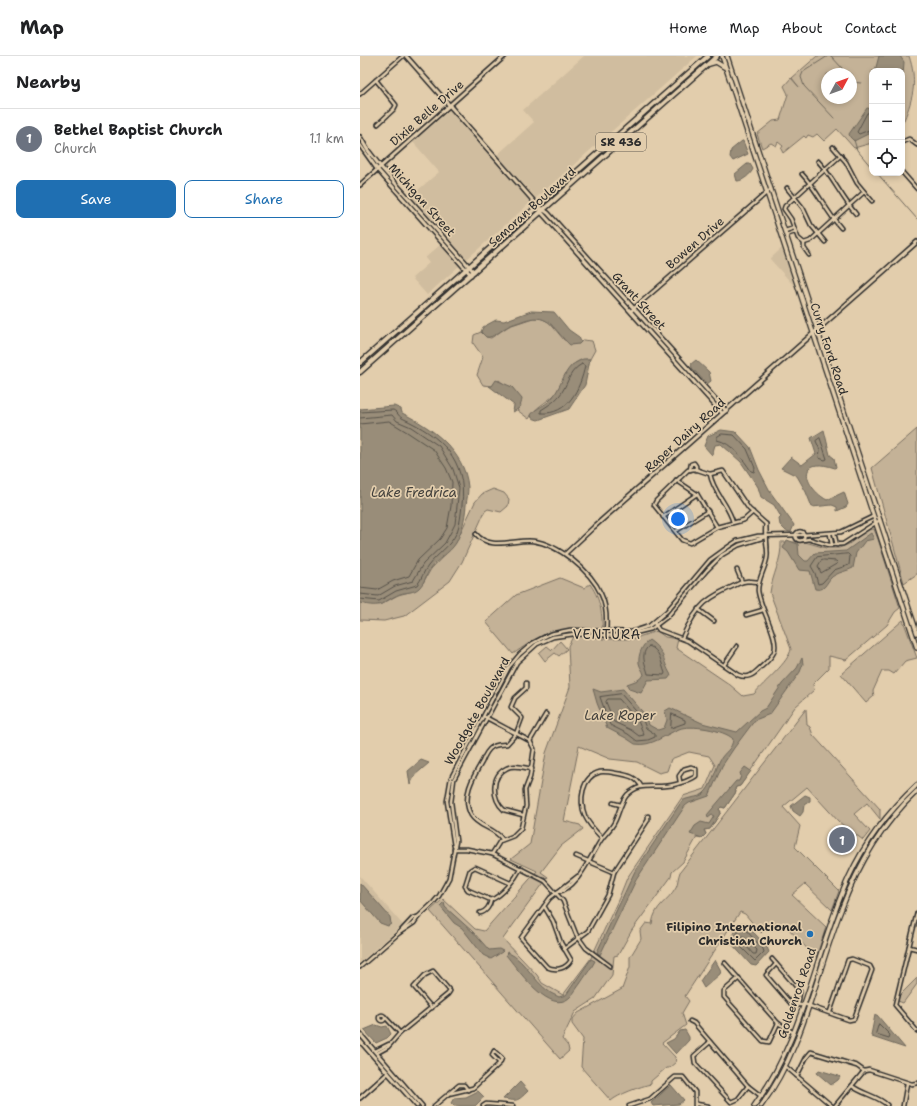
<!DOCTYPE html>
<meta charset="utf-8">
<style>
body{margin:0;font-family:"Shantell Sans",sans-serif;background:#f2f2f2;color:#202124}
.controls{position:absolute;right:12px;top:12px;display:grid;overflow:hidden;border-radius:8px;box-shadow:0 2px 6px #0003}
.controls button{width:36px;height:36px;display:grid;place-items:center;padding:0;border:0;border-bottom:1px solid #e0e0e0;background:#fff;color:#202124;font:20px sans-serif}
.compass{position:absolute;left:461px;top:12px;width:36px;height:36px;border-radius:50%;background:#fff;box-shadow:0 2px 6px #0003;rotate:49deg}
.you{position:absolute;left:318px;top:463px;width:14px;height:14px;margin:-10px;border:3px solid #fff;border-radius:50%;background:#1a73e8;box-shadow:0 0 0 6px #1a73e833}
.badge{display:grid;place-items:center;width:26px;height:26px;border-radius:50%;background:#1f6fb2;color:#fff;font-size:13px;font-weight:700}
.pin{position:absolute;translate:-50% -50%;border:2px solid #fff;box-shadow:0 1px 4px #0006}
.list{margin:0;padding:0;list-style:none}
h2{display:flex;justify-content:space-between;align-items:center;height:52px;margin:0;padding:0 16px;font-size:17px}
h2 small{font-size:13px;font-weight:400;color:#757577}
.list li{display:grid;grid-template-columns:26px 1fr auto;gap:12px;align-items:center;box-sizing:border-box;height:60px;padding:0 16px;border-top:1px solid #e0e0e0}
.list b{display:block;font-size:15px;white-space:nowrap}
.list p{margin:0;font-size:13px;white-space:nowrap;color:#757577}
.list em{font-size:13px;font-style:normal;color:#757577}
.actions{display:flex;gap:8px;padding:12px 16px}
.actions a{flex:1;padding:9px 0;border:1px solid #1f6fb2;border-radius:8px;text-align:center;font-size:14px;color:#1f6fb2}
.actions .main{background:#1f6fb2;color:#fff}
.icon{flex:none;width:22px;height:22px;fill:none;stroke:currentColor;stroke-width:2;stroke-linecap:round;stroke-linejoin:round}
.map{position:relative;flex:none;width:557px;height:1050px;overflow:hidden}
header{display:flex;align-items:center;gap:24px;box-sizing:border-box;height:56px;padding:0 20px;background:#fff;border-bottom:1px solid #e0e0e0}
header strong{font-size:19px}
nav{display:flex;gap:22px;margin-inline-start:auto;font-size:14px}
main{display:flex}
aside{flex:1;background:#fff}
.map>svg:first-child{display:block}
.built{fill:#d0bd9f}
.green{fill:#c4b297;stroke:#786e61;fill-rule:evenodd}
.water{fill:#998d79;stroke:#6d665a}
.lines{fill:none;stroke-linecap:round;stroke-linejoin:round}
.shore{stroke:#57524a;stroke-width:1}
.stream{stroke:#6d665a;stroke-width:1}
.minor-casing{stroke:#2b2b2b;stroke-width:5.5}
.tertiary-casing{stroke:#2b2b2b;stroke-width:6}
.secondary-casing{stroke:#2b2b2b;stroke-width:6}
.primary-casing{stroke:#2b2b2b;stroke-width:7}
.minor{stroke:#e2cdac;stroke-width:2.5}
.tertiary{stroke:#e2cdac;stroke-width:3}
.secondary{stroke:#e2cdac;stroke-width:3.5}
.primary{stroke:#e2cdac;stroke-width:4}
.poi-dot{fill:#1f6fb2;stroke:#e2cdac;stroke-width:1.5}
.labels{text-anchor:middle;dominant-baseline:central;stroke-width:3.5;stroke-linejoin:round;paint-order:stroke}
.shield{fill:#e2cdac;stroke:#625c52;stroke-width:1}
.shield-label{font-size:11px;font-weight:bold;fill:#2b2b2b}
.street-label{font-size:12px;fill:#2b2b2b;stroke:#e2cdac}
.poi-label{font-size:12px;font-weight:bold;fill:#2b2b2b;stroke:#e2cdac;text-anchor:end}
.water-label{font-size:13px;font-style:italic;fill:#413f3b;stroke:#e2cdac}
.neighbourhood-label{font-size:13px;letter-spacing:1px;fill:#2b2b2b;stroke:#e2cdac}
</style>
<header>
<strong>Map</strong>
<nav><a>Home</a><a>Map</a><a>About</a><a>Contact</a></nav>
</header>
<main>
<aside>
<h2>Nearby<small></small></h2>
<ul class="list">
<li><span class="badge" style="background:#6b7280">1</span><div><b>Bethel Baptist Church</b><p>Church</p></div><em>1.1 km</em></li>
</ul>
<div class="actions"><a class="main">Save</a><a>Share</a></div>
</aside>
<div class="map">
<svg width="557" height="1050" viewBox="0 0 557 1050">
<rect width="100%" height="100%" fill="#e2cdac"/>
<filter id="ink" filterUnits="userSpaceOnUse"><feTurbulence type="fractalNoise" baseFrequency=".025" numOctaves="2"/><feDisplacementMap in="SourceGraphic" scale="8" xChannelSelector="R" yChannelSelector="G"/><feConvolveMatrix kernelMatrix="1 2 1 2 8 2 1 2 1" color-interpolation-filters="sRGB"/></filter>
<g filter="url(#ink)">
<!-- built -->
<g class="built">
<polygon points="224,0 337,0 176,142 137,99 174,66 163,54"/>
<polygon points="90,54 171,146 107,203 51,140 79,116 53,86"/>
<polygon points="80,189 99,210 67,239 52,222 69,207 65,202"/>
<polygon points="422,192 435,231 410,203"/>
<polygon points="0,820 43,869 0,906"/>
</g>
<!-- green -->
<g class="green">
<path d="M457 0H549C557 24 554 40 544 64L542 66V15H512V87L494 92 477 73 464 85 457 78 453 81 448 79 446 82 444 80 423 97 421 93 423 90 418 86 416 90 411 87 402 92 397 78 413 65 420 64 428 38 424 30 431 22 439 31 432 22ZM467 18H491V42H467Z"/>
<path d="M173 262H180L189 266 204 284 219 288 223 284 232 285 235 294 230 303C224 303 218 304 213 309 205 315 204 325 199 333 191 346 175 349 169 363L157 354 161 350 152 331 145 329 139 324 132 330 123 329 117 319 123 301 113 287 114 279 121 276 126 281 131 282 149 270Z"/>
<polygon points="557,373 557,518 544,527 512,412"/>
<polygon points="133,433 144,437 149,443 148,450 141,456 128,453 125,455 102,506 90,525 44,560 24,565 0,564 0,547 20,549 38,539 53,535 63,527 71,513 95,488 115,446 122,438"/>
<path d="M508 473H514L518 483 540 552 535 556 527 569 486 604 469 600V612L453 628 454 634 435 651 380 730 376 731 375 733 376 736 365 752 361 751 359 753 361 756 350 773 344 774 346 778 342 782 337 781 323 806 312 816 311 821 272 874 258 899 254 900 252 919 235 943 215 956 202 983 208 990 209 995 200 1003 70 855 83 843 115 873 124 875 177 815 151 803 170 788 186 697 210 631 208 590 217 573C192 572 173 584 153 598L126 566 156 539 200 522 224 532 230 528C242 545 243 562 242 583H272L297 575 305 581 318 583 316 592 369 628 383 640 394 638C404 626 429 606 431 593L410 537C412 519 422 504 421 486H445L466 492H479L489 488ZM219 690 250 703 277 706 299 717 307 715 311 703 329 696 349 700 355 709 345 733 323 740 267 822 259 842 231 902 203 939 182 927 177 919 143 883 188 821 181 816 201 790 223 773 220 769 204 765Z"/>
<polygon points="543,564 557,602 545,605 534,618 529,615 522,615 513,635 514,640 506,647 481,618"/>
<polygon points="200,585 207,593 199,600 195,597 185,605 179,597 187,590 192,594"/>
<path d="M446 653 447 669 450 671 453 679 520 753V763L507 747 494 758 510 775 503 784 479 766 447 731 423 751 440 770 435 791 479 835 472 854 445 828 432 839 466 871 456 902 426 870 421 874 417 870 411 868 401 877 385 858 380 856 325 940 329 945 322 957 326 969 302 987 315 1001 316 1006 309 1012H306L291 1025V1028C281 1030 257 1039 251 1045L221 1011 223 983 212 968V964L218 957 262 933 270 911V901L281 883 280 875 286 867 292 868C295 848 307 847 316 831 318 827 318 821 320 816Z"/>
<polygon points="557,922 557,928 543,947 538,945 539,940"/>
</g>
<!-- water -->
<g class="water">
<polygon points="519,0 540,0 544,6 543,20 542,15 515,15"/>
<polygon points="507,52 512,53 512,76 494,85 490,81 489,78"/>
<polygon points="382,85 383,85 388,98 373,105 370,101 371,94"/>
<path d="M387 108H390L393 113C391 118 383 125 377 125L375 118Z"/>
<path d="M171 255 194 256 209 274 219 281 221 286 219 288 210 289C194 275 190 256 165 264 158 267 151 268 145 272 139 276 133 282 126 281L121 276 123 271 136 264 144 265Z"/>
<path d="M223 303H230L225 329 209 353 178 364 172 362 171 359C176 352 182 351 188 346 200 336 201 320 212 309 215 307 219 305 223 303Z"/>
<polygon points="336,304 349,316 351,325 347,328 332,312 331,308"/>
<path d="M136 324 152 331 162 343C161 350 159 353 153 356L154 349 129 330H132Z"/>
<path d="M34 350 41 353 42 357C71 371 105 395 108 431 108 437 107 443 106 449 105 463 102 475 96 487 89 498 77 503 70 513 66 519 65 526 59 532 54 537 46 536 40 538 21 546 23 553 0 547V353Z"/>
<polygon points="361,374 376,376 390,391 399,414 411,437 434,469 431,476 426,475 420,469 419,463 421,461 414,449 401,441 398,431 381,406 361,388 355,389 352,399 344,390 348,380"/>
<path d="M464 374 470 399 474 402 476 411 475 412C436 399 443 431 467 444L484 436 488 448 486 451 477 455V451L472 449 452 451 446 436 437 420 421 412 431 401 442 409 456 398 451 382Z"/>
<path d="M511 477 514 483 505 485 496 497 493 512C487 515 480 516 475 519 466 523 467 536 455 533L450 515 439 514 428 496 423 492 427 484 438 488 439 499 445 505H448L455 497 486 495Z"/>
<path d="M289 584C307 597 301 603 311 619L308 623 288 624 281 637 269 633 267 628 278 624 284 619C283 614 280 612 279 607 278 599 282 589 289 584Z"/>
<path d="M442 602 443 608 440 616 410 658 395 664 374 692 362 710 349 740 329 747 325 750 276 824 240 899 237 896 275 815 322 745C328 741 338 742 343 738 352 731 355 714 360 704 365 695 372 694 373 683 365 674 330 668 319 673 304 679 292 691 275 688L266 682 247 672 237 647 233 633 241 636 263 633 286 660 289 669 298 674 304 672 307 664 305 655 310 652 342 667 377 676 400 655 406 652 422 628 437 612Z"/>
<polygon points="61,704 69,707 55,719 50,729 48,715"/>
<polygon points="385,711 391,715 380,730 376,731 375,733 376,736 365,752 361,751 359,753 361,756 350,773 344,774 346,778 342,782 330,778 335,770 341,766 349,768 354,760 352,759 348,762 347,759 376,725 379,725 381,720 380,717"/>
<polygon points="445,739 450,741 450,745 444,749 443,756 440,760 433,755 431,750"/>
<polygon points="0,827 30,861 31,868 28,870 20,867 0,844"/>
<polygon points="84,846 85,851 113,876 129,894 139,893 143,895 142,896 131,903 123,899 102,872 94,867 80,850"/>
<polygon points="381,867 385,867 407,891 409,896 396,910 391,909 370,886 370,882"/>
<path d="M147 896C168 905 176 933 199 941L206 939 231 903 235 905C231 913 225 920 220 928 216 933 212 941 206 944 186 955 156 911 146 899Z"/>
<polygon points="355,904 361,915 360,918 344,932 340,925"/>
<polygon points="515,959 517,959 545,992 512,981 511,979"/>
<polygon points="16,969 22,971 27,970 31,978 27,982 16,987 4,974"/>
<polygon points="325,974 329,981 329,984 316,998 306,987 314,983 320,975"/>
<polygon points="459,1014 479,1020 480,1021 478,1024 471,1029 457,1017"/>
<path d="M160 1026 168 1035C157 1046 157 1045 143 1043Z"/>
<polygon points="311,1029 324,1044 319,1048 293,1050 291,1047"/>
<polygon points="118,1035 124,1041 115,1050 94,1050 91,1047 94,1042 106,1041"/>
</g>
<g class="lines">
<!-- shore -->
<g class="shore">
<polyline points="512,56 507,57 497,76 499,78 512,73"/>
<path d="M222 308 225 310C220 333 208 359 181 357V354C189 349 197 344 202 336 209 325 209 315 222 308Z"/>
<path d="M0 356 33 354C38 356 38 360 42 362 81 380 107 403 102 449 101 458 100 468 97 476 90 491 77 498 68 510 63 516 62 523 57 529L36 535 19 545 0 543"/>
<polyline points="0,362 32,359 37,365 51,371 79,390 93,413 99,432 95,468 92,474 85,487 63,508 53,525 35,530 18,540 0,538"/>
<polyline points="0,368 29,365 47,376 74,394 86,412 92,426 91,450 87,472 80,483 58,504 49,520 33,525 17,534 0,532"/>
<path d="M362 378 374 379 387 393 395 412 394 416 391 415C383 403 372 387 357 384V381Z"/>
<polygon points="460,382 467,403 465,404 459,402 460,394 456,385"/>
<polygon points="488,498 490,500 489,509 474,514 462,527 458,528 455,517 451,510 457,501"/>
<polygon points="464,504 476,505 478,507 461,517 458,510 461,505"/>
<path d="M289 590C301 594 301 608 305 617L304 619 288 618C286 609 279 598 289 590Z"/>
<polygon points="261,638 282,662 286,672 295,678 295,681 288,684 277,685 268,678 250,669 240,641"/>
<polygon points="248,643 259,643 278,665 284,679 279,680 271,674 254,666 246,646"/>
<polygon points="312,658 325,664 325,667 311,672"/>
<polygon points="381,872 384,872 403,893 404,896 395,905 374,884"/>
<polygon points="383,880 397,894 396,898 393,898 381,884"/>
<polygon points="519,968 530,979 529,982 516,978"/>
</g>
<!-- stream -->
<g class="stream">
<polyline points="468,0 443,16 441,21 444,30 474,62"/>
<polyline points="471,0 482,12 486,18"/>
<polyline points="491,26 501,27"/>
<polyline points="494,84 497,94 512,112"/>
<polyline points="517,117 557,163"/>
</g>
<defs>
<g id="minor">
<polyline points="16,24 36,49 34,53 18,68"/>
<polyline points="0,38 43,0"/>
<polyline points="542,86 549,83 557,89"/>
<polyline points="473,91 486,106 497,127 512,145"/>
<polyline points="481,99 425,150 424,153 431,163 438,182 444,187 450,185 504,136"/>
<path d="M458 105C473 121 481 141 496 158"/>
<polyline points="542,116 557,133"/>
<path d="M442 118C458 135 465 154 481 172"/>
<polyline points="427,132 443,152 451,169 465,186"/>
<polyline points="425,175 434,172"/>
<polyline points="426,179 435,176"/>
<polyline points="444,187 444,192 449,199"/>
<polyline points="271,255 411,133"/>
<polyline points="330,414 331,408 334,407 336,410 336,414"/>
<path d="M350 418C353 436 368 448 373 466"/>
<polyline points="316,424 337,438 357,471"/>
<polyline points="393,456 384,464 357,471 330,487 322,484 294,449 296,445 328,414 335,413 350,418 363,415 389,453 406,468 407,491"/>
<polyline points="303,461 337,438"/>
<polyline points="316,475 348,455"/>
<circle cx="440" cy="480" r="4.5"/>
<polyline points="474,477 477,489"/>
<path d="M116 478C130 495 154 483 173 485 198 488 231 515 241 538 247 550 247 563 246 576"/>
<polyline points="470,478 472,489"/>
<polyline points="441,479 481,476 514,460"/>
<polyline points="443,484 449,483 469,489 483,488 520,464"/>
<polyline points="205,498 235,470"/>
<polyline points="377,514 382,526"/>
<polyline points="338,553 354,565"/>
<polyline points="386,559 403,554"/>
<path d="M294 567 299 574 328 585 378 619C387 623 393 619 399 613 404 608 411 603 414 596 420 582 399 551 398 534 398 523 405 513 407 502 409 491 403 480 406 468"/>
<path d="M322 582C338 546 348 542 382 526L388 525 399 526"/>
<polyline points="364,609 377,590"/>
<polyline points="125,661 170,685 174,693 170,721 165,734 166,750 161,772 153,780 140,785 132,798"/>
<polyline points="170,685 186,658"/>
<polyline points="253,747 261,749"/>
<path d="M163 759 144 754C132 743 130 720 147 712 154 708 164 712 172 713"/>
<path d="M242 782C235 775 229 769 225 760 219 745 221 721 240 716 246 715 254 717 261 718 270 720 276 721 281 730"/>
<path d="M142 783C135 772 118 771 111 759 101 741 113 721 122 706 124 701 127 694 132 691 137 688 142 689 147 688L156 678 162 662 151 651 155 642 166 632V627"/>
<polyline points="94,790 87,745 91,722 149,611 160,598 173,587 190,578 210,574 271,576 289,570 307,555 350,504 368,491 377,485 398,480 439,479"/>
<polyline points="94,793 107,793 132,798 185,825 203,845 216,878 226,892 250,910"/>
<polyline points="216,800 254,816"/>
<path d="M150 827 115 811 110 814 105 830 108 834 131 844C143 839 155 823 161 812"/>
<path d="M197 836C217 834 231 799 241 784 245 778 251 773 254 767 259 758 260 747 267 739 279 727 289 731 304 730 313 730 329 725 336 720V713L331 711 324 713 319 720 320 726"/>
<path d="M184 850 193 865 201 887 211 904C206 913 196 915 187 911L161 882 163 879 190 842 218 820"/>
<path d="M120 857C126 856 130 850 131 844"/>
<polyline points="557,857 535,949 557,975"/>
<polyline points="39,877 54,867 58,861 73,847 79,840 89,822 96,785 91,746 94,723 157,606 177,588 193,581 214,578 263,580 291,573 308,560 347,514 362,499 379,489 405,481"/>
<polyline points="549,891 557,893"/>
<polyline points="204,893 228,875 248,839 254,816 288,764 288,760"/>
<polyline points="412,903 440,935 438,949"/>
<polyline points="365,907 418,967 434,977"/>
<polyline points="416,908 406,919 432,949 444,949"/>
<polyline points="0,911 39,877 53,862 58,861"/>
<polyline points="379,922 364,935 364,941 403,985 409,986 418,967"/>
<polyline points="444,948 489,964 494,963 512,914 510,910 492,903 488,904 470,956"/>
<circle cx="22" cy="962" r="3"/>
<polyline points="25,961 40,977"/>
<polyline points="330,965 334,967 388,1030 401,1040"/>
<polyline points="350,986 334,1000 335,1007 371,1046 378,1043 388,1030"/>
<polyline points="15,995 29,988"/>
<polyline points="17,997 28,991 40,977 88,938 90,935 73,915 65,919 54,931 72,952"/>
<polyline points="425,1010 472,1050"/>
<polyline points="437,1020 446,1002 451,996 497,1010 504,1015"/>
<path d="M492 1030C502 1038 518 1040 527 1049"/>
<polyline points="88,1038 113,1032 140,1007 142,1002 134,995 132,999 140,1007"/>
<polyline points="336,1048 348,1050"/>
<polyline points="74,1050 99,1029 104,1029 108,1034"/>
<polyline points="123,1050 126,1048 153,1050"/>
<polyline points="269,1050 290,1043 315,1021 323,1021 335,1036 335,1050"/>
<polyline points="475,1050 504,1015 509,1014 552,1028 557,1027"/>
<polyline points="543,1050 547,1027"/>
</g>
<g id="tertiary">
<polyline points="46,0 178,150 181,156 362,357"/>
<polyline points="0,81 7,93 20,110 114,216"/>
<polyline points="0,89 17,113 111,219"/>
<polyline points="0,129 145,0"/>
<polyline points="178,150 188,157 366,355"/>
<polyline points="235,470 557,186"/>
<polyline points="0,978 62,1050"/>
<polyline points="0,985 57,1050"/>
<polyline points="0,1042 28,1017"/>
</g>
<g id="secondary">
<polyline points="362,0 557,592"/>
<polyline points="367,0 557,577"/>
<polyline points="349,8 356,6 364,11"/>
<path d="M394 1050C445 981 454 897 489 821 505 786 529 755 557 729"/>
<path d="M401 1050C444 992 455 920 481 854 498 809 522 768 557 735"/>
</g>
<g id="primary">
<polyline points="0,307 348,0"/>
<polyline points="0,316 357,0"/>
</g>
</defs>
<!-- minor casing -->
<use href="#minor" class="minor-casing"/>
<!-- tertiary casing -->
<use href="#tertiary" class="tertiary-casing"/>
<!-- secondary casing -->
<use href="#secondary" class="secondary-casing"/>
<!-- primary casing -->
<use href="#primary" class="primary-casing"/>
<!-- minor -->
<use href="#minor" class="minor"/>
<!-- tertiary -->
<use href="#tertiary" class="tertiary"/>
<!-- secondary -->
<use href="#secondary" class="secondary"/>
<!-- primary -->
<use href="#primary" class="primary"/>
</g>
</g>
<!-- markers -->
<circle class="poi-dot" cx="450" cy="878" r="4"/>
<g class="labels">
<!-- shield labels -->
<rect class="shield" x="236" y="77" width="50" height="18" rx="3"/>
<g class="shield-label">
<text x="261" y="86">SR 436</text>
</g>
<!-- street labels -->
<g class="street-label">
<text transform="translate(67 57) rotate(-41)">Dixie Belle Drive</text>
<text transform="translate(62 144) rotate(48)">Michigan Street</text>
<text transform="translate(172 151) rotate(-42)">Semoran Boulevard</text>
<text transform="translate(335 187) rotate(-41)">Bowen Drive</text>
<text transform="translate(279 245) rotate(48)">Grant Street</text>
<text transform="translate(469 293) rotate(72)">Curry Ford Road</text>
<text transform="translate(325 379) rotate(-42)">Raper Dairy Road</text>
<text transform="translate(117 655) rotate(-61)">Woodgate Boulevard</text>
<text transform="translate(437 937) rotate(-71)">Goldenrod Road</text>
</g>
<!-- poi labels -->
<g class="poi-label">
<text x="442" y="871">Filipino International<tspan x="442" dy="14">Christian Church</tspan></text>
</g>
<!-- water labels -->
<g class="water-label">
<text x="54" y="436">Lake Fredrica</text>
<text x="260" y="659">Lake Roper</text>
</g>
<!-- neighbourhood labels -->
<g class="neighbourhood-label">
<text x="247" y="578">VENTURA</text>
</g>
</g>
</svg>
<div class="controls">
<button>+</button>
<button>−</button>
<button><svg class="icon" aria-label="locate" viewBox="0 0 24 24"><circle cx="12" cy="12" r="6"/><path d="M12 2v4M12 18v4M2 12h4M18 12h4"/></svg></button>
</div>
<svg class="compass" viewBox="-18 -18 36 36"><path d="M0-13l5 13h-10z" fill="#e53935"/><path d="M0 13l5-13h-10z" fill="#757577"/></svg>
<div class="you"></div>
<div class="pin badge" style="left:482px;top:784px;background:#6b7280">1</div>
</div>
</main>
